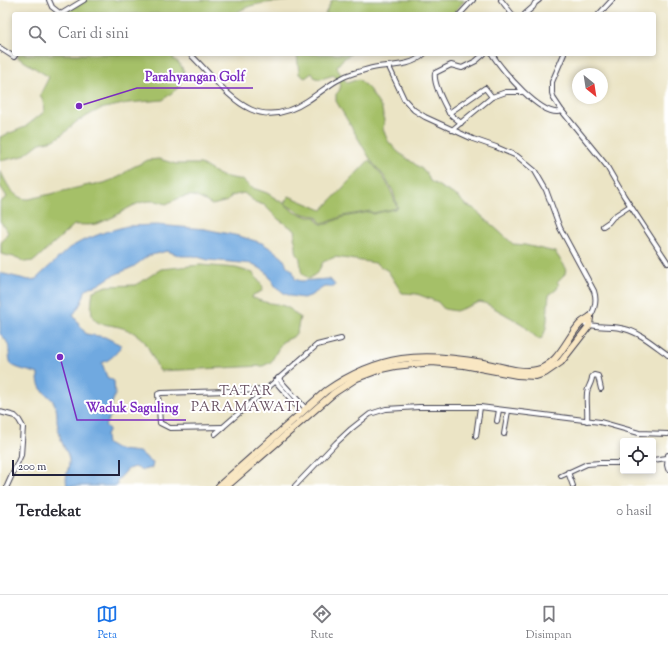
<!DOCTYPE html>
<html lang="id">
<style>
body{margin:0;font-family:"Sorts Mill Goudy",serif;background:#f7f7f7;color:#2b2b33}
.controls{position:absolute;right:12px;bottom:12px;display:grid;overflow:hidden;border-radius:4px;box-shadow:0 2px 6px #0003}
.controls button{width:36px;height:36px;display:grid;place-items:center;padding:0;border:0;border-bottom:1px solid #e1e1e2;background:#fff;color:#2b2b33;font:20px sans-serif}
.compass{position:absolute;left:572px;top:68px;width:36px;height:36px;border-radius:50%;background:#fff;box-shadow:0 2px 6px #0003;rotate:150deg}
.scale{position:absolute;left:12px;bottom:10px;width:108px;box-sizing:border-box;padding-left:4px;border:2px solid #22223b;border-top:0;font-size:11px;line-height:14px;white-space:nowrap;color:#22223b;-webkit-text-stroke:3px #fff;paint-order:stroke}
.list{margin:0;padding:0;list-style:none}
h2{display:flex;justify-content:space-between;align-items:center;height:52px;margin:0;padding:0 16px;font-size:17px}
h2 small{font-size:13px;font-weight:400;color:#7c7c81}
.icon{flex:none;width:22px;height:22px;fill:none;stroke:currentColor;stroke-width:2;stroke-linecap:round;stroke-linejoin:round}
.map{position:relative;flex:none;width:668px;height:486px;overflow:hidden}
.search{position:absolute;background:#fff;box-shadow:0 2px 6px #0003;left:12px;right:12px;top:12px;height:44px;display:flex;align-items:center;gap:10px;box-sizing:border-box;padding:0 14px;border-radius:4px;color:#7c7c81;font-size:15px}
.sheet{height:108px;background:#fff}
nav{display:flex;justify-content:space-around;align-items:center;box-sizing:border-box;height:56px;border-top:1px solid #e1e1e2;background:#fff;font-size:11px;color:#7c7c81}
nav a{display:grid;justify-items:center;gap:2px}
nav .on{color:#1a73e8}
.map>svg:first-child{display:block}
.green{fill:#a5c067;stroke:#647151}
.water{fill:#70a9e0;stroke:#49668e}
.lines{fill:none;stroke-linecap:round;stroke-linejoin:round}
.minor-casing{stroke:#403f50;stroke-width:6}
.secondary-casing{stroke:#403f50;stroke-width:8}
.minor{stroke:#fff;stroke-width:4}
.secondary{stroke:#f9e7c3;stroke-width:6}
.labels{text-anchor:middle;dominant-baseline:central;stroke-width:4;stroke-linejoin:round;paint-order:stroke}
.quarter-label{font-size:14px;letter-spacing:1px;fill:#6a5363;stroke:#fff}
.leader{fill:none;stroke:#7b2cbf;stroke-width:1.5}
.callout-dot{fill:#7b2cbf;stroke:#fff;stroke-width:1.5}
.callout-label{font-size:13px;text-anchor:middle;font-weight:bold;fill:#7b2cbf;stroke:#fff;stroke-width:4;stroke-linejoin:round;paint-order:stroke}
</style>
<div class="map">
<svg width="668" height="486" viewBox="0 0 668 486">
<rect width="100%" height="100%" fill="#fff"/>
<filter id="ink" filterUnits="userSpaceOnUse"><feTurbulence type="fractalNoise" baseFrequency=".025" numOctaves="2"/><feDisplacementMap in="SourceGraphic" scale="8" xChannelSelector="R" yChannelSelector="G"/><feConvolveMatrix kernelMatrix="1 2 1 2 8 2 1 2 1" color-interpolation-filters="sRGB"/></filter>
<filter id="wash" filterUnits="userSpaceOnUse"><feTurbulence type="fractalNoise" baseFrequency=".012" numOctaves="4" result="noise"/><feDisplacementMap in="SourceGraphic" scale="16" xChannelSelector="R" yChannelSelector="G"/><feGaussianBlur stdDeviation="0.9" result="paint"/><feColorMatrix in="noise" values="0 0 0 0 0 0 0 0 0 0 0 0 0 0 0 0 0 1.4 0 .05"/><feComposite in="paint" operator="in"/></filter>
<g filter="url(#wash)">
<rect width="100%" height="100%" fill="#ebe4c5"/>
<!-- green -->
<g class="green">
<path d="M86 0H293C271 4 255 0 235 14H64Z"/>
<polygon points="332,0 465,0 452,14 325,14"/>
<polygon points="20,54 175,54 173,59 179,63 184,71 179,87 163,100 128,103 100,109 76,122 63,134 54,140 40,143 23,156 0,161 0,137 25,127 44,112 43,100 40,95 49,77 17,57"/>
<path d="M297 54H351L343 59 337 66 338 70 347 83 359 79 369 89 382 109 384 121 383 129 388 141 398 152 426 172 430 181 460 198C463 204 467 206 473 208L513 244 525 245 555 252 566 268 565 274 557 282 559 284 557 289 549 295C547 307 549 327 542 338L538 339 522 324 487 304 480 302 456 311 444 309 438 302 417 294 402 293 388 271 375 263 335 257 323 262 318 272 309 279C298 271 302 271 300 260 300 257 299 257 297 254 295 249 297 244 294 238L296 231 278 219 264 205 255 202 244 193 231 196 228 201 212 205C191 192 188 194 166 204 163 203 158 201 154 201 138 200 126 210 113 217 108 220 101 222 96 224 88 226 82 224 74 225L34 261 24 262 18 258 1 254V243L8 232 0 221V202L7 197 0 186V170C6 182 13 200 29 199L89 185 104 183 119 177 131 168 148 160 159 159 176 164H201L221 176 238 179 244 181 250 187 267 193 286 205 294 212 309 217H316L317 221 321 224H327L343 217 370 212 373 214 398 208 393 191 384 176 372 162 336 101V94L339 91 341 85 334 75 321 79 315 78 312 73 305 78 299 74Z"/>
<path d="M369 160C384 177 390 185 397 208L373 213 370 211 343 216 326 223H322L319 221 317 216C302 215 296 211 284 203L289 196 322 210Z"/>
<path d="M200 265 236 268 253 273 263 287 262 291 253 295 252 298C256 298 257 300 261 301 270 304 281 303 290 309 293 311 295 315 300 317L297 332 293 337 282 342 271 362 263 366 160 371C156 365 147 344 144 341 140 337 134 332 128 330 102 319 86 334 93 291L107 286 136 285 161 269Z"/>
</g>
<!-- water -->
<path class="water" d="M157 225 205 229 239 236 262 243 273 250 283 258 287 266 293 271 295 279 301 281 328 279 331 280 335 285 334 287H324L310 296 303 298 290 296 284 293 276 287 266 272 253 264 208 260 194 256H181L167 251 148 256 133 267 112 276 98 285 90 287 85 291C83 301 79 307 73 315L86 334 105 337 121 345C118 353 110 360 102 363L107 377 114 381 115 395 112 403 110 417 105 425 109 429 106 436 107 444 114 448 121 450 139 452 146 457 148 460 153 463 152 468 143 470 134 467 128 469 117 481V486H67C64 473 70 470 69 459 68 454 66 451 64 447 61 441 59 433 58 427 56 421 58 414 56 408 52 392 37 396 38 374 29 370 18 370 11 364 6 350 14 347 0 334V273L29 280 36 279 69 248 82 241 105 232 127 226Z"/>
</g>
<g filter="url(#ink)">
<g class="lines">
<defs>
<g id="minor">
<polyline points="49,0 52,7 61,14 84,0"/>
<polyline points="501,0 512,14"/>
<polyline points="460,14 473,0"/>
<polyline points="525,14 533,7 535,3 539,0"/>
<polyline points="599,14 612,0"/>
<polyline points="0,48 14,57 16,54"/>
<path d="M190 54C226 89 252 137 307 101 323 91 336 78 354 73 362 71 370 68 378 67 394 65 412 66 424 54"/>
<path d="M484 54 476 61 462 68 451 65 435 73C433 84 444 103 449 113L485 88 492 97 506 92H522"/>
<path d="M492 54C501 69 543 120 562 111"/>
<polyline points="564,54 552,82 552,93 554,99 562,111 606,165 624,196 668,263"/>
<path d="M389 67 404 99 414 110 425 117 473 139 496 147 517 156 535 171 546 190 560 228 594 291C597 300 595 309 590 317"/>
<polyline points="449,113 461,123"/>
<polyline points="452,130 492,97"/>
<polyline points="603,226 609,222 613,217 630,206"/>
<path d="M581 322C595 329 610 325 625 329 641 333 654 345 668 355"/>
<polyline points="278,378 306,409"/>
<polyline points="275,381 302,412"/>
<polyline points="0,412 15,416 19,420 23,427 21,455 7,486"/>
<polyline points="497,421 499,410"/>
<path d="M587 421C588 411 586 403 587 393 587 388 592 383 592 377L594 375 598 376 601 389"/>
<polyline points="223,427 170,428 160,423 158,394 161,393 265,390"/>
<polyline points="215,434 317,345 341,339"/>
<polyline points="504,434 508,411"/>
<polyline points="476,436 480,407"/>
<polyline points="668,455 667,465 668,469"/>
<polyline points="653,460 667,458"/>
<polyline points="568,472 573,486"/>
<polyline points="561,476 587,464 600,463 623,463"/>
<polyline points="295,486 336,443 351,429 370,414 386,409 419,407 480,407 600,422 639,433 668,434"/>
</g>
<g id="secondary">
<path d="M219 486 326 391C379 354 422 352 483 363 499 366 521 374 537 370 559 364 567 338 580 324 583 321 587 319 590 317"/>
<polyline points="227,486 334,393 357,378 381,369 395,366 432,362 464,365 517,375 536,376 545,373 561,362 589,326 590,317"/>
</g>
</defs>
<!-- minor casing -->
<use href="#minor" class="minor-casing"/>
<!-- secondary casing -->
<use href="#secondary" class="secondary-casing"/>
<!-- minor -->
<use href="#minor" class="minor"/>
<!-- secondary -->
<use href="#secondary" class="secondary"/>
</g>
</g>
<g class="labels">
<!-- quarter labels -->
<g class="quarter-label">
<text x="246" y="392">TATAR<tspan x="246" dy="16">PARAMAWATI</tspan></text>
</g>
</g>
<!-- callouts -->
<path class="leader" d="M79 106L137 88H253M60 357L77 420H186"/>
<g class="callout-dot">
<circle cx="79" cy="106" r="4"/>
<circle cx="60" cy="357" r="4"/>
</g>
<g class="callout-label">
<text x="195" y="81">Parahyangan Golf</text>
<text x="132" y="412">Waduk Saguling</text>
</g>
</svg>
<div class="controls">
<button><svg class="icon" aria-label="locate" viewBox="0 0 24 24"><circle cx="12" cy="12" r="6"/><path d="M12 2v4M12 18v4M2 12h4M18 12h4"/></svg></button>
</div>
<svg class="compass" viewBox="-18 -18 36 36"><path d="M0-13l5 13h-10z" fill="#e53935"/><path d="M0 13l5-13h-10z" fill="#7c7c81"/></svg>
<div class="scale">200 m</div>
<div class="search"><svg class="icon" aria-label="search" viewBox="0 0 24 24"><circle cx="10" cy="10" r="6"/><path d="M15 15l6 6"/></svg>Cari di sini</div>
</div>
<section class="sheet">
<h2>Terdekat<small>0 hasil</small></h2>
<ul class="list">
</ul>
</section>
<nav>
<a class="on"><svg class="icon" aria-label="map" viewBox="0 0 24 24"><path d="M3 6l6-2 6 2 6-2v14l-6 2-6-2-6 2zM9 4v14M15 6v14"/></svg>Peta</a>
<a><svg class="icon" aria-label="directions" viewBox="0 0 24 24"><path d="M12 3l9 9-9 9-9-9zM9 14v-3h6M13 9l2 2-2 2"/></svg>Rute</a>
<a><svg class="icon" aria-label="saved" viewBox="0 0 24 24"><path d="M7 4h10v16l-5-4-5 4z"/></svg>Disimpan</a>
</nav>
